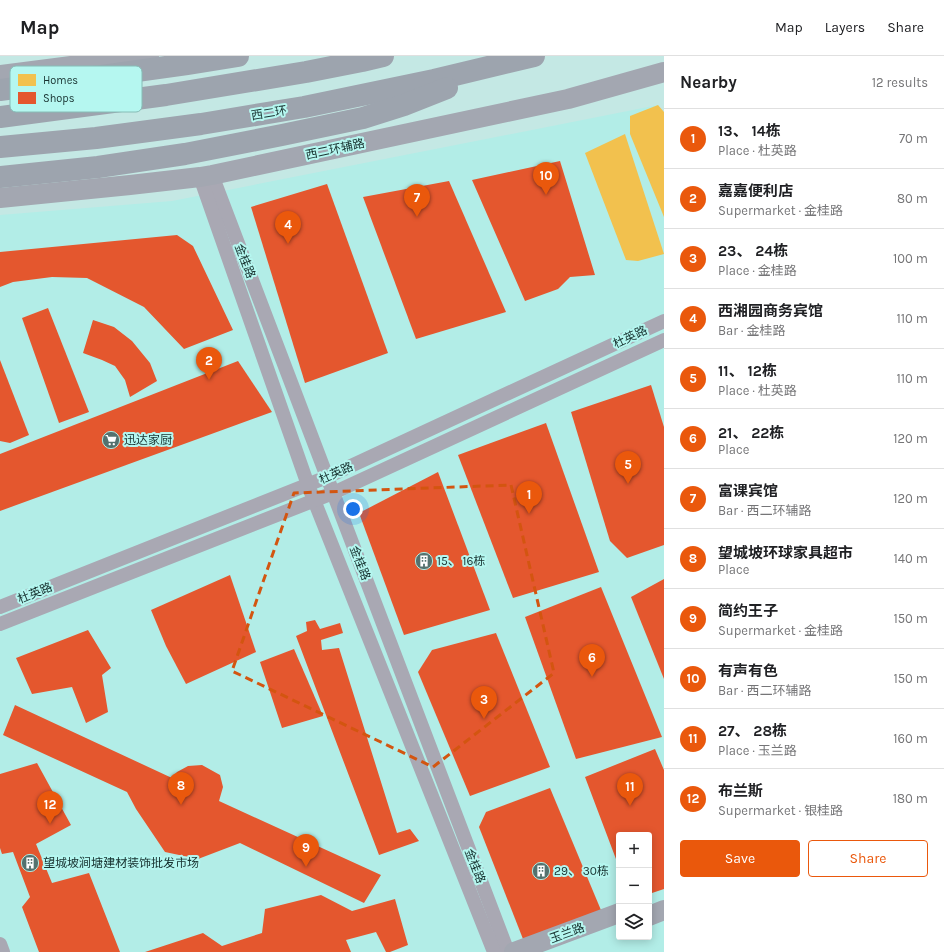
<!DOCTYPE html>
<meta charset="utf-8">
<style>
body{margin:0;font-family:Karla,"Noto Sans SC",sans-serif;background:#f2f2f2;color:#202124}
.controls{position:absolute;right:12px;bottom:12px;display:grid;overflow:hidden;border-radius:4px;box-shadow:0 2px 10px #0003}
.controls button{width:36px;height:36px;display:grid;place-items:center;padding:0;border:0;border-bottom:1px solid #e0e0e0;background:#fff;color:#202124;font:20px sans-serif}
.you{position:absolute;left:353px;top:453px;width:14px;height:14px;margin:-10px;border:3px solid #fff;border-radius:50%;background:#1a73e8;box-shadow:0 0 0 6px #1a73e833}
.badge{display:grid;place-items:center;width:26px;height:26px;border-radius:50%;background:#ea580c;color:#fff;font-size:13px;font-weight:700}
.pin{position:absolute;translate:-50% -33px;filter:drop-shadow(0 1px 2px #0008)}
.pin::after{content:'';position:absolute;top:21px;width:14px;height:12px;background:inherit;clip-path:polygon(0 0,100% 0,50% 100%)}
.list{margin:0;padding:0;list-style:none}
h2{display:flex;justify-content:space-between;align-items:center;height:52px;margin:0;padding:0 16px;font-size:17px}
h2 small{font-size:13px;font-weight:400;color:#757577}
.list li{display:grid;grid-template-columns:26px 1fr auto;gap:12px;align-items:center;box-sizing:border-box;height:60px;padding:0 16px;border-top:1px solid #e0e0e0}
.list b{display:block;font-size:15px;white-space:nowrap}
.list p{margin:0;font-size:13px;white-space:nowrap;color:#757577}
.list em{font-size:13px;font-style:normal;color:#757577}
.actions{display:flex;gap:8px;padding:12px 16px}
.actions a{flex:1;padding:9px 0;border:1px solid #ea580c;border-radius:4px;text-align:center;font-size:14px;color:#ea580c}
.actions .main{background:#ea580c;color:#fff}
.icon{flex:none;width:22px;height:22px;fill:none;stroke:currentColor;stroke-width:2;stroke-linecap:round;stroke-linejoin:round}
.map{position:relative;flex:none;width:664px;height:896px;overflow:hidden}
header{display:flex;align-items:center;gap:24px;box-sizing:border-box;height:56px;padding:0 20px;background:#fff;border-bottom:1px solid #e0e0e0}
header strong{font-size:19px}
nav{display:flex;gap:22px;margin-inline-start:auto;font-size:14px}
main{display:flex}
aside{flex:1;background:#fff}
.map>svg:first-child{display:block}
.built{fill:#b2ede7;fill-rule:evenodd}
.homes{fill:#f2c14e}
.shops{fill:#e4572e}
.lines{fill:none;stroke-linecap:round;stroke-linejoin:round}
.street{stroke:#a9a8b3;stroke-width:14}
.secondary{stroke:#a3a7b1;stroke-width:20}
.highway{stroke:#9da4ae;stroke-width:22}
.marked{fill:none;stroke:#d35510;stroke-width:3;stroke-dasharray:8 5;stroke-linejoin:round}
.labels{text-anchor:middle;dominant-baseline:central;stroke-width:4;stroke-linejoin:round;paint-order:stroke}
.street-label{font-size:12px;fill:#17312f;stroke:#b5f7f0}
.poi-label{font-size:12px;fill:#17312f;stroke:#b5f7f0;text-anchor:start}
.key{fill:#b5f7f0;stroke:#86bcb6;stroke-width:1}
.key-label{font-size:11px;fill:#17312f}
</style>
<header>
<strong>Map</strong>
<nav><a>Map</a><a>Layers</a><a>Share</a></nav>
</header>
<main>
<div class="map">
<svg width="664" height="896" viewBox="0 0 664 896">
<rect width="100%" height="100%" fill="#c4e8e4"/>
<!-- built -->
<path class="built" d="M658 49 664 63V896H0V159L172 145ZM619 779H649V881H619Z"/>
<!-- homes -->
<g class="homes">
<polygon points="658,49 664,56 664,161 630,78 630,60"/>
<polygon points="625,78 664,198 638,205 626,204 585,97"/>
</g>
<!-- shops -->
<g class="shops">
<polygon points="560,105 595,219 570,221 558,233 525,245 472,124"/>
<polygon points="449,125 506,256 416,283 363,141"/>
<polygon points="327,128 388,297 305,327 251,151"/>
<polygon points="177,179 193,190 233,274 184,293 144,251 87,222 52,221 13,226 0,231 0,196"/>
<polygon points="48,252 89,356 59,367 22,262"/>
<polygon points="93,264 114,271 132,285 150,307 157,325 130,341 125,324 115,310 102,304 83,297"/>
<polygon points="0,304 29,379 10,387 0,385"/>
<polygon points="238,305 272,356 0,455 0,398"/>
<polygon points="651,329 664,371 664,489 627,502 610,485 571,356"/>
<polygon points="546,367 599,516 513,542 458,399"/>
<polygon points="438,416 490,554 404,579 359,457"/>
<polygon points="230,519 256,596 186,628 166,590 151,554"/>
<polygon points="664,523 664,623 631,541"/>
<polygon points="601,531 662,681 576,703 525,561"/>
<polygon points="315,564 320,573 340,567 343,577 321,584 322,594 339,592 397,777 410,773 419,785 379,799 296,580 307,575 306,566"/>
<polygon points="88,574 111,612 102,619 108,656 86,667 72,631 32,638 16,602"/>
<polygon points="496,577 550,711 470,740 418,616 432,594"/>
<polygon points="294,593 323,660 282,672 260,606"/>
<polygon points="15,649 172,722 177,716 188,710 202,709 220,719 223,731 219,745 381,819 364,847 240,787 198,803 165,796 136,753 127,736 3,679"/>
<polygon points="655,693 664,714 664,833 649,838 649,779 619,779 619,811 585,721"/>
<polygon points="37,707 71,769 36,788 52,827 89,817 120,896 39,896 22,851 30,841 13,796 2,798 0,792 0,718"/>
<polygon points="550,732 603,859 523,883 479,771 486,756"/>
<polygon points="321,839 352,855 395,843 408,889 390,896 386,896 376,876 346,884 351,896 145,896 203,877 222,890 262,877 265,853"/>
</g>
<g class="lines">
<!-- street -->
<g class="street">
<polyline points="212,119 508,896"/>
<polyline points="200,121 308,429 494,896"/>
<polyline points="0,551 327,421 664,265"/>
<polyline points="0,568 333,437 664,284"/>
<polyline points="0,888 3,896"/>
</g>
<!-- secondary -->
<g class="secondary">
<polyline points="0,19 149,0"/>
<polyline points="0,142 130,129 200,121 212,119 568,43 664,16"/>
<polyline points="649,860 664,854"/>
<polyline points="514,896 619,857"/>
</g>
<!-- highway -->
<g class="highway">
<polyline points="0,34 187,8 238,0"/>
<polyline points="0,61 166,39 306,16 362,5 383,0"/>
<polyline points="0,91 96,82 201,68 304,51 434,24 534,0"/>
<polyline points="0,121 98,111 185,98 282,79 363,62 404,49 447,32"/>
</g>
</g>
<!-- marked area -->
<path class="marked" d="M511 429 554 617 433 711 232 615 294 437Z"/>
<!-- icons -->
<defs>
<symbol id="supermarket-disc" viewBox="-11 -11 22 22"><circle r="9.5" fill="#54716e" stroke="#b5f7f0"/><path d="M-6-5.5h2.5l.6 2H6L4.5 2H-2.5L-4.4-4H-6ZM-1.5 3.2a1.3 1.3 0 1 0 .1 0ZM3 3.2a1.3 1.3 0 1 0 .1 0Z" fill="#fff"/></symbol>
<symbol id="building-disc" viewBox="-11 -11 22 22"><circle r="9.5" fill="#54716e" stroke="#b5f7f0"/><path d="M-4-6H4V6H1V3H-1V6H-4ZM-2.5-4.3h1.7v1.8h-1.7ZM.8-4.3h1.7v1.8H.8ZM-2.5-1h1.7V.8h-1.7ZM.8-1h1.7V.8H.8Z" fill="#fff"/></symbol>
</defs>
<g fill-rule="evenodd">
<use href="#supermarket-disc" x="101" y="374" width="20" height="20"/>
<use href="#building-disc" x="414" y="495" width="20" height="20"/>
<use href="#building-disc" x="20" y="797" width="20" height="20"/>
<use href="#building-disc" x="531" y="805" width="20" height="20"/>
</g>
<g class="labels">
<!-- street labels -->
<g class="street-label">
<text transform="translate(269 57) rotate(-9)">西二环</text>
<text transform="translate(335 93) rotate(-12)">西二环辅路</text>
<text transform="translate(245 205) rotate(69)">金桂路</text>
<text transform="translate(630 281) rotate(-25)">杜英路</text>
<text transform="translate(336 417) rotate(-24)">杜英路</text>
<text transform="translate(360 507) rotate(69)">金桂路</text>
<text transform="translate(35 537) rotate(-22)">杜英路</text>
<text transform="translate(475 810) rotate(69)">金桂路</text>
<text transform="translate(567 877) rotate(-20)">玉兰路</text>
</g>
<!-- poi labels -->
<g class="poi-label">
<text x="124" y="384">迅达家厨</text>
<text x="437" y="505">15、 16栋</text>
<text x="43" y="807">望城坡涧塘建材装饰批发市场</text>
<text x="554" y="815">29、 30栋</text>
</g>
</g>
<!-- legend -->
<rect x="10" y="10" width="132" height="46" rx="6" class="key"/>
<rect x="18" y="18" width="18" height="12" fill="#f2c14e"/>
<rect x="18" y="36" width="18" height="12" fill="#e4572e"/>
<g class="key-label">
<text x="43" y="28">Homes</text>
<text x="43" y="46">Shops</text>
</g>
</svg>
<div class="controls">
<button>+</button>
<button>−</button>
<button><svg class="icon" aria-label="layers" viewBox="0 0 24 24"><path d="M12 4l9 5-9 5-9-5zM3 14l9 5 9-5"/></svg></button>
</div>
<div class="you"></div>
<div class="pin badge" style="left:529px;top:458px">1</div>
<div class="pin badge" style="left:209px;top:324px">2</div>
<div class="pin badge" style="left:484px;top:663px">3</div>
<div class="pin badge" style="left:288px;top:188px">4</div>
<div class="pin badge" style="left:628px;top:428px">5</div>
<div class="pin badge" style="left:592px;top:621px">6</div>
<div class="pin badge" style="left:417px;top:161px">7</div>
<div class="pin badge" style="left:181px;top:749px">8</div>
<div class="pin badge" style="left:306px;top:811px">9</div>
<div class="pin badge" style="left:546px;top:139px">10</div>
<div class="pin badge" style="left:630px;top:750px">11</div>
<div class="pin badge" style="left:50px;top:768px">12</div>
</div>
<aside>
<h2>Nearby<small>12 results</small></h2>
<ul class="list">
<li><span class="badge">1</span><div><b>13、 14栋</b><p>Place · 杜英路</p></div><em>70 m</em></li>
<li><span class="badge">2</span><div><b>嘉嘉便利店</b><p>Supermarket · 金桂路</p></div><em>80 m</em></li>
<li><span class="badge">3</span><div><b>23、 24栋</b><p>Place · 金桂路</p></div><em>100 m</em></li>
<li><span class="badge">4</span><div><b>西湘园商务宾馆</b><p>Bar · 金桂路</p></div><em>110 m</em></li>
<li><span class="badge">5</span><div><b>11、 12栋</b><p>Place · 杜英路</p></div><em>110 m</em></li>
<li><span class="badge">6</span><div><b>21、 22栋</b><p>Place</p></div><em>120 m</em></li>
<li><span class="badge">7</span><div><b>富课宾馆</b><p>Bar · 西二环辅路</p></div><em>120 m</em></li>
<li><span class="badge">8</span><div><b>望城坡环球家具超市</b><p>Place</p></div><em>140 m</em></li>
<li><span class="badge">9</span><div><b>简约王子</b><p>Supermarket · 金桂路</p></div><em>150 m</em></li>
<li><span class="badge">10</span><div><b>有声有色</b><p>Bar · 西二环辅路</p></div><em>150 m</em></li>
<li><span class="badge">11</span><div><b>27、 28栋</b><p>Place · 玉兰路</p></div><em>160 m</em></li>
<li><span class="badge">12</span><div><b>布兰斯</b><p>Supermarket · 银桂路</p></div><em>180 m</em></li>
</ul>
<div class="actions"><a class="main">Save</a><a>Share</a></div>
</aside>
</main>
